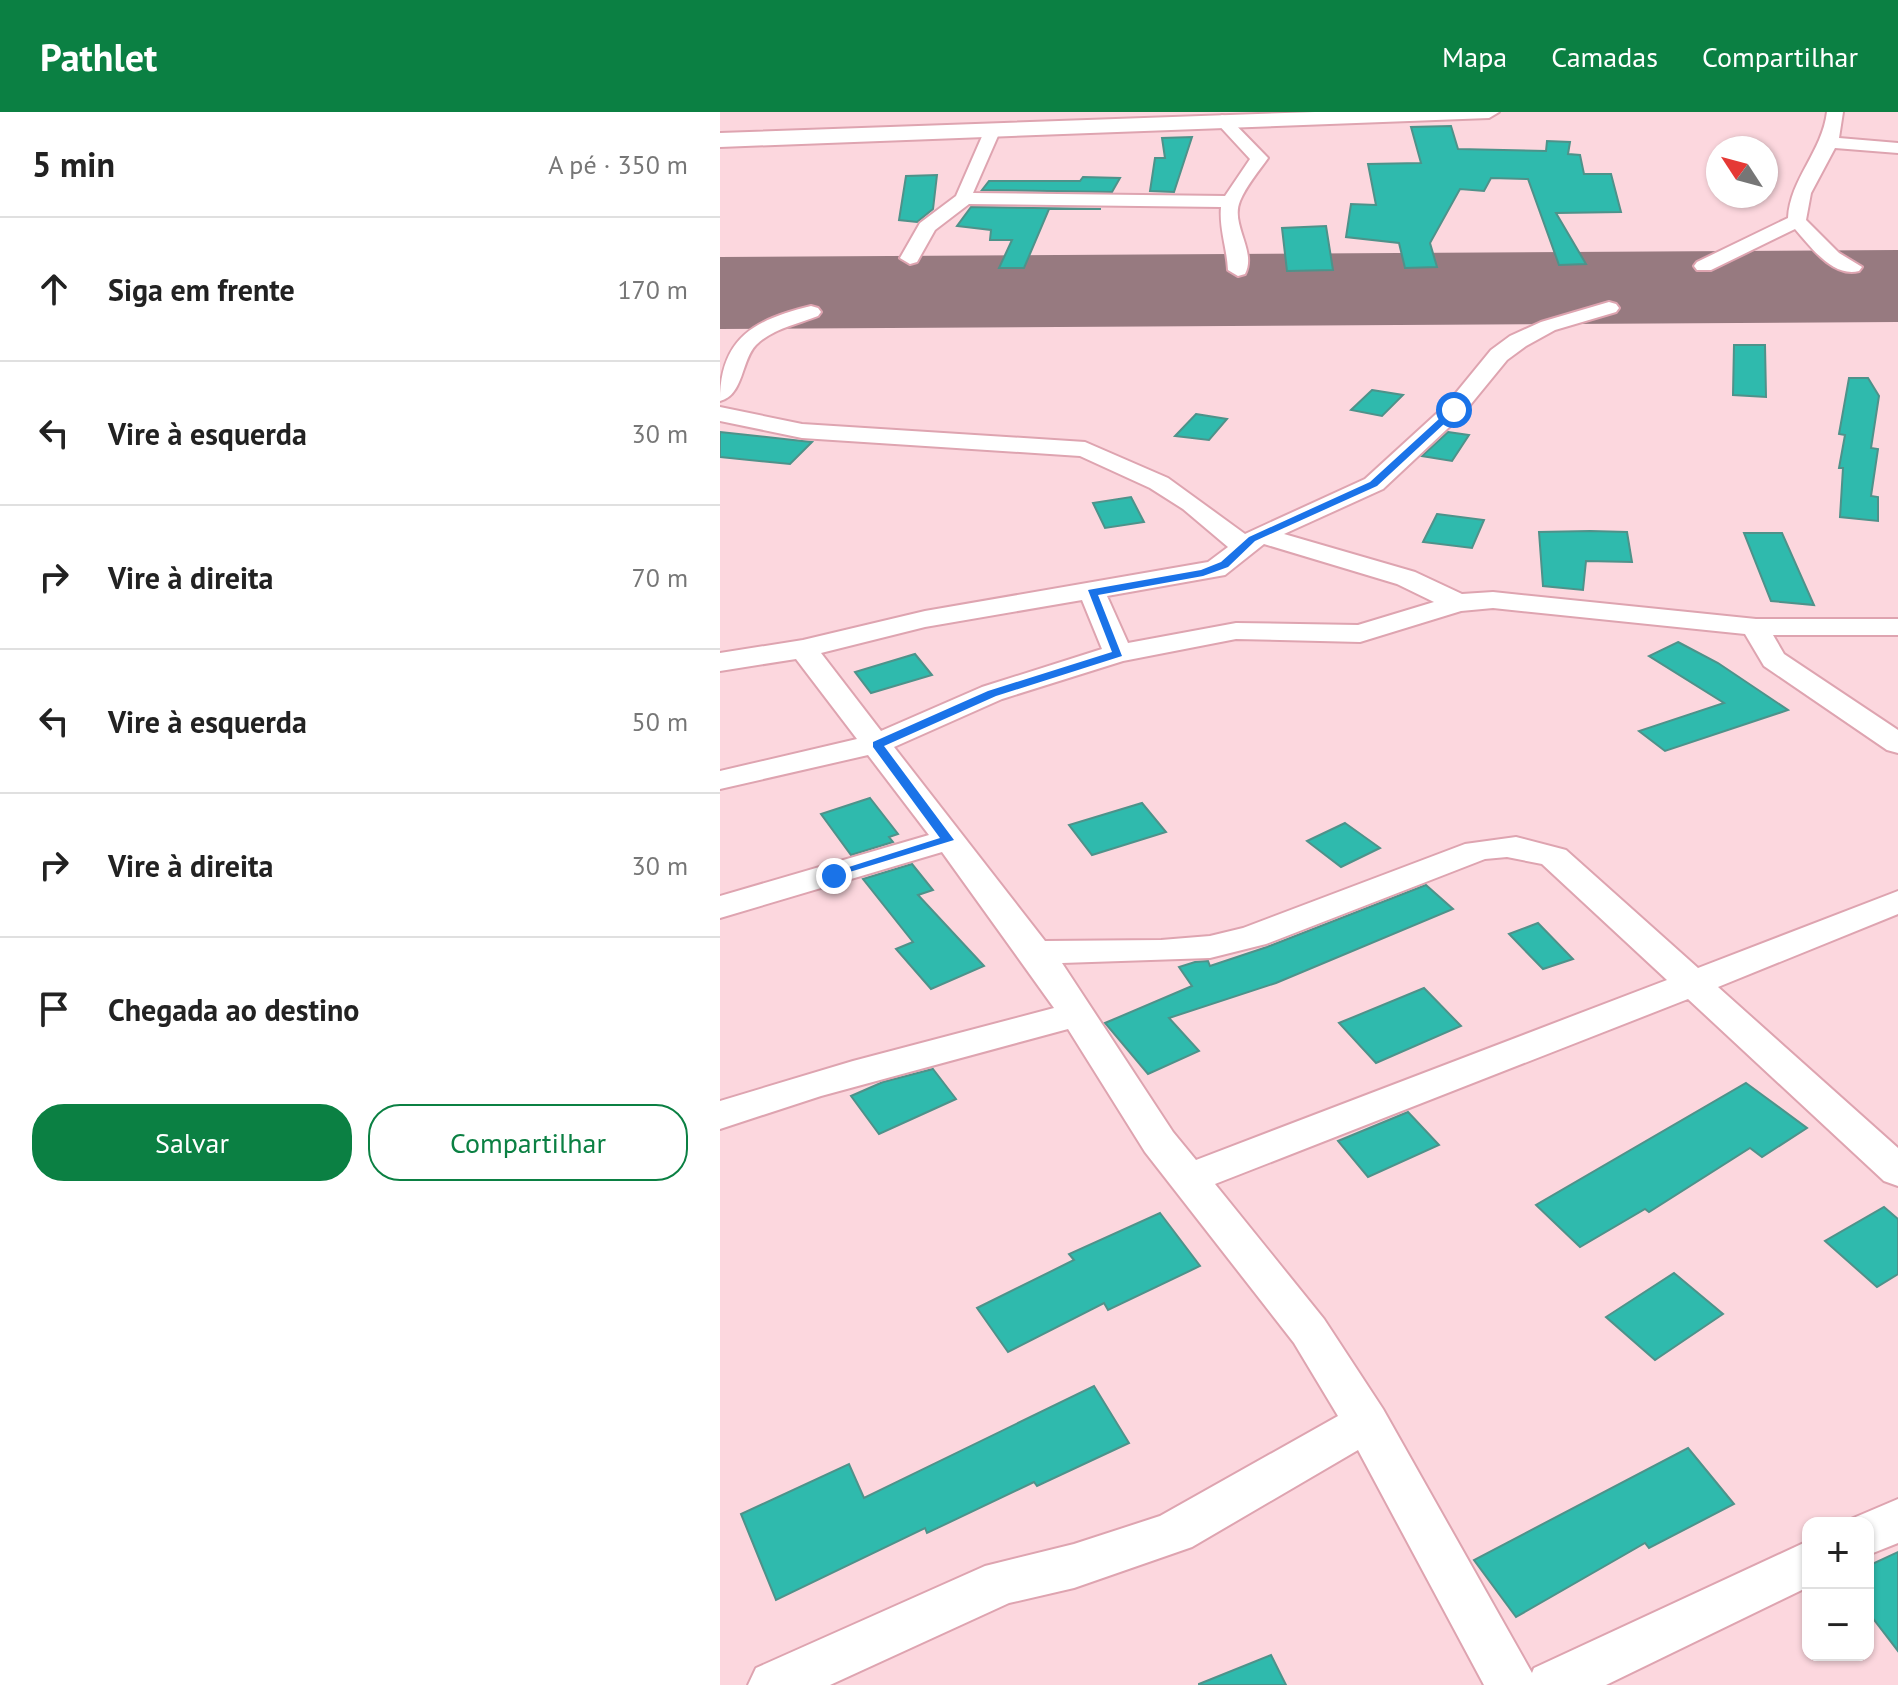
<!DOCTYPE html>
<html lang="pt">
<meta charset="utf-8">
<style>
body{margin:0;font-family:"PT Sans",sans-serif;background:#f2f2f2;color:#222}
.controls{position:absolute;right:24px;bottom:24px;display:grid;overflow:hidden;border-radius:16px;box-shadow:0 2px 6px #0004}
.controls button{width:72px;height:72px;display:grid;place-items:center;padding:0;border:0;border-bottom:2px solid #e0e0e0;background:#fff;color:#222;font:40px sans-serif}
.compass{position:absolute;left:986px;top:24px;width:72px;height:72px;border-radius:50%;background:#fff;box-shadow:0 2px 6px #0004;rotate:306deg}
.stop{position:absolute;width:24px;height:24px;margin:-18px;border:6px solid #1a73e8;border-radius:50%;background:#fff}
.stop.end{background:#1a73e8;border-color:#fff;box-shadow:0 2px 8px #0008}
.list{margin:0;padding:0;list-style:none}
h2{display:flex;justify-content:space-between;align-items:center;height:104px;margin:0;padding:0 32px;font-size:34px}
h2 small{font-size:26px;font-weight:400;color:#767676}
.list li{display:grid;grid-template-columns:52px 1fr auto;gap:24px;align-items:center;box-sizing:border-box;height:144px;padding:0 32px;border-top:2px solid #e0e0e0}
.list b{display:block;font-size:30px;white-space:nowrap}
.list em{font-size:26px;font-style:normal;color:#767676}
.actions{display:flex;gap:16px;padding:24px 32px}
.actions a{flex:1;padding:18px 0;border:2px solid #0b8043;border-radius:32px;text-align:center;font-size:28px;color:#0b8043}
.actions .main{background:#0b8043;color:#fff}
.icon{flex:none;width:44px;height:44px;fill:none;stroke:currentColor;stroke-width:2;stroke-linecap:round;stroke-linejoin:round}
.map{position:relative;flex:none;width:1178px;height:1573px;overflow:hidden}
header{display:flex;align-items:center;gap:48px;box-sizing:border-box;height:112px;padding:0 40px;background:#0b8043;color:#fff}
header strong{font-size:38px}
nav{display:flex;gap:44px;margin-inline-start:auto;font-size:28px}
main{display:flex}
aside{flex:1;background:#fff}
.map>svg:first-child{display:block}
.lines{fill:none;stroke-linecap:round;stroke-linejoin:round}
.runway{fill:#977a80;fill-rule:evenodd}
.building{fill:#2fbaad;stroke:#4e928a;stroke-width:2}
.street-casing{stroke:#dea4b0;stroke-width:4}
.secondary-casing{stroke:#dea4b0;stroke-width:4}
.street{fill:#fff;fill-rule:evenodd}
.secondary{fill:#fff;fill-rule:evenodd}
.route{fill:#1a73e8}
</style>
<header>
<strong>Pathlet</strong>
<nav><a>Mapa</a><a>Camadas</a><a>Compartilhar</a></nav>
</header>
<main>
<aside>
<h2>5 min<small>A pé · 350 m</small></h2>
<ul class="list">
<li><svg class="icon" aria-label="ahead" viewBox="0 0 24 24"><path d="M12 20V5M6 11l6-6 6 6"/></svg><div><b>Siga em frente</b></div><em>170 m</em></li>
<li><svg class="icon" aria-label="left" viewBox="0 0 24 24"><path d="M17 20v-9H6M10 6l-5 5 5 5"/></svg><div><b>Vire à esquerda</b></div><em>30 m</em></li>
<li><svg class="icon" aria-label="right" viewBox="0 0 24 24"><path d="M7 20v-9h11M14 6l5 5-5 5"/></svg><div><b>Vire à direita</b></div><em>70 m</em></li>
<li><svg class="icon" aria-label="left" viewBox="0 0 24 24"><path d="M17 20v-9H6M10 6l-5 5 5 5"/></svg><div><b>Vire à esquerda</b></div><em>50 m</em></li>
<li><svg class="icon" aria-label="right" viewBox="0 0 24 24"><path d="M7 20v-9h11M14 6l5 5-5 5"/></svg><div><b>Vire à direita</b></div><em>30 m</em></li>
<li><svg class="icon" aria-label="arrive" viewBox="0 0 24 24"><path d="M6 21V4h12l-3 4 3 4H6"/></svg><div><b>Chegada ao destino</b></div></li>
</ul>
<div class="actions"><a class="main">Salvar</a><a>Compartilhar</a></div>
</aside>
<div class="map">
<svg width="1178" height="1573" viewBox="0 0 1178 1573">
<rect width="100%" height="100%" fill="#fcd7de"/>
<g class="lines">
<!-- runway -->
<polygon class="runway" points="1178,138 1178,210 0,217 0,145"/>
</g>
<!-- building -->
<g class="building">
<polygon points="731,14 738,37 826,39 827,29 850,30 848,42 860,43 864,62 891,62 901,100 836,101 866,152 839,153 808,67 771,66 764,79 740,77 710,131 717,155 685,156 679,131 626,125 631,92 656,93 648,52 701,51 691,15"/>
<polygon points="472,25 454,80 430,79 435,46 445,46 442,26"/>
<polygon points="217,63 213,97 197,110 179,108 186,64"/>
<polygon points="363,65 400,66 392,80 262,78 269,69 360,69"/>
<polygon points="251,95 381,97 329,97 304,156 279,156 292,128 270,128 271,118 237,114"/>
<polygon points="606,114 613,158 567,159 562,116"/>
<polygon points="1014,233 1045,233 1046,285 1013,283"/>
<polygon points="1129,266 1148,266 1159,284 1151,336 1158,337 1151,384 1158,385 1158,409 1120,405 1123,356 1119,356 1125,323 1119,322"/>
<polygon points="652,278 683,283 662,304 631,298"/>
<polygon points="476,302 507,307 489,328 455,324"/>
<polygon points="0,320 82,329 92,330 70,352 0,345"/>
<polygon points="728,320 749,323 732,349 702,344"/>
<polygon points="411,385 424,410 385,416 373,391"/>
<polygon points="717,402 764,408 752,436 703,430"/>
<polygon points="870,419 907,420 912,450 866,449 863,478 823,474 819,420"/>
<polygon points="1024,421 1062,421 1094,493 1051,489"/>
<polygon points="958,530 998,551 1068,598 945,639 919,619 1004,591 929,544"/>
<polygon points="195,542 212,563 151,581 135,560"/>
<polygon points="150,686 178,722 169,725 173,730 131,743 101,702"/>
<polygon points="422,691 446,720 372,743 349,713"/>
<polygon points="625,711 660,736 621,755 587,729"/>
<polygon points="192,752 213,778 198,783 264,854 211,877 176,837 193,830 143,767"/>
<polygon points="706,773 733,797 556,871 449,906 479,939 428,962 385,911 472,874 459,855 475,850 488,849 490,854 547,835"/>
<polygon points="818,811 853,847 823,857 789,822"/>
<polygon points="704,876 741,914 656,951 619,911"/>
<polygon points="213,957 236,987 159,1022 131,984 163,970"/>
<polygon points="1026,971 1087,1016 1042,1045 1030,1036 929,1100 925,1097 860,1135 816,1093"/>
<polygon points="688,1000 719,1033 648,1065 618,1029"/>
<polygon points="1164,1095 1178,1107 1178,1162 1157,1175 1105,1129"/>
<polygon points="440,1101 480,1154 388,1198 384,1191 288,1240 257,1196 354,1148 349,1142"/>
<polygon points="954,1161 1003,1202 935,1248 886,1205"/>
<polygon points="374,1274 409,1331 317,1374 314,1370 207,1421 205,1416 56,1488 21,1402 129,1352 144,1386"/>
<polygon points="968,1336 1014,1392 929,1436 925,1431 796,1505 754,1448"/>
<polygon points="1178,1440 1178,1539 1148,1500 1148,1454"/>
<polygon points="551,1543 566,1573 479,1573 479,1572"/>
</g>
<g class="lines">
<defs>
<g id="street">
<path d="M1107 0H1123L1119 26 1178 31V41L1115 36 1091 81 1086 108 1119 141 1142 155 1139 159C1113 166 1090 134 1075 117L991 158H977L974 154 977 150 1068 106C1070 67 1102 40 1107 0Z"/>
<path d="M502 3 508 5 548 46C539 59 526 74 520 89 510 113 537 139 525 162L518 164 508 158C507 136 499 117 501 95L249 92 215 118 197 150 190 152 180 146 200 111 236 84 267 13 273 12 281 17 253 81 505 84 530 47 494 8Z"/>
<path d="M889 190 896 192 899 196 896 200 835 218 806 234 787 248 742 303 663 377 564 422 695 460 742 482 773 480 1036 507H1178V523H1053L1064 542 1178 618V641L1167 638 1044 554 1025 522 773 496 741 499 640 530 516 527 403 549 282 587 174 635 325 829 441 828 490 824 523 816 745 732 796 725 846 738 978 856 1178 779V802L998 875 1178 1036V1074L1164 1069 968 887 495 1072 604 1207 663 1297 812 1561 814 1556 1088 1429V1475L886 1573H764L638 1338 472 1435 354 1476 289 1491 110 1573H28L36 1556 265 1454 354 1432 440 1404 618 1304 574 1231 425 1040 348 917 101 984 0 1017V989L133 949 334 896 222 740 0 806V784L209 723 148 643 0 677V659L137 627 76 547 0 559V541L83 528 205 499 488 450 508 435 463 397 430 376 360 344 82 326 0 309V295L82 312 365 330 448 366 525 422 645 367 726 293 771 238 790 224 821 210ZM544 432 677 472 714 490 638 513 516 511 408 531 387 484 505 463ZM362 488 382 537 262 575 161 619 101 541 205 515ZM787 745 822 752 947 868 476 1048 453 1020 342 851 490 846 546 832 765 747Z"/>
<path d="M91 194 98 196 101 200 98 204C78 212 52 217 36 233 21 248 24 283 0 289 0 226 34 208 91 194Z"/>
<polygon points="1178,1387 1178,1431 1148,1443 1148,1411 1129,1411 1131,1407"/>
</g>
<polygon id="secondary" points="595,0 779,0 769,6 0,35 0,21"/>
</defs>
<!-- street casing -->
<use href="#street" class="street-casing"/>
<!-- secondary casing -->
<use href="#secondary" class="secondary-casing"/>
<!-- street -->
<use href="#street" class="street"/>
<!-- secondary -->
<use href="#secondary" class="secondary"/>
</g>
<!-- route -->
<polygon class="route" points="731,296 739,298 657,374 535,429 508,455 483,464 378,483 402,544 276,584 164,634 234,728 110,766 110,761 220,726 153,635 153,630 268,579 392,540 368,478 481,458 501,450 529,425 650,370"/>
</svg>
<div class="controls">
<button>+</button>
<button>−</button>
</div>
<svg class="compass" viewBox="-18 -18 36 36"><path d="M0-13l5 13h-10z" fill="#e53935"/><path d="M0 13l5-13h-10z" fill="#767676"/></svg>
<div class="stop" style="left:734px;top:298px"></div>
<div class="stop end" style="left:114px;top:764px"></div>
</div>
</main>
